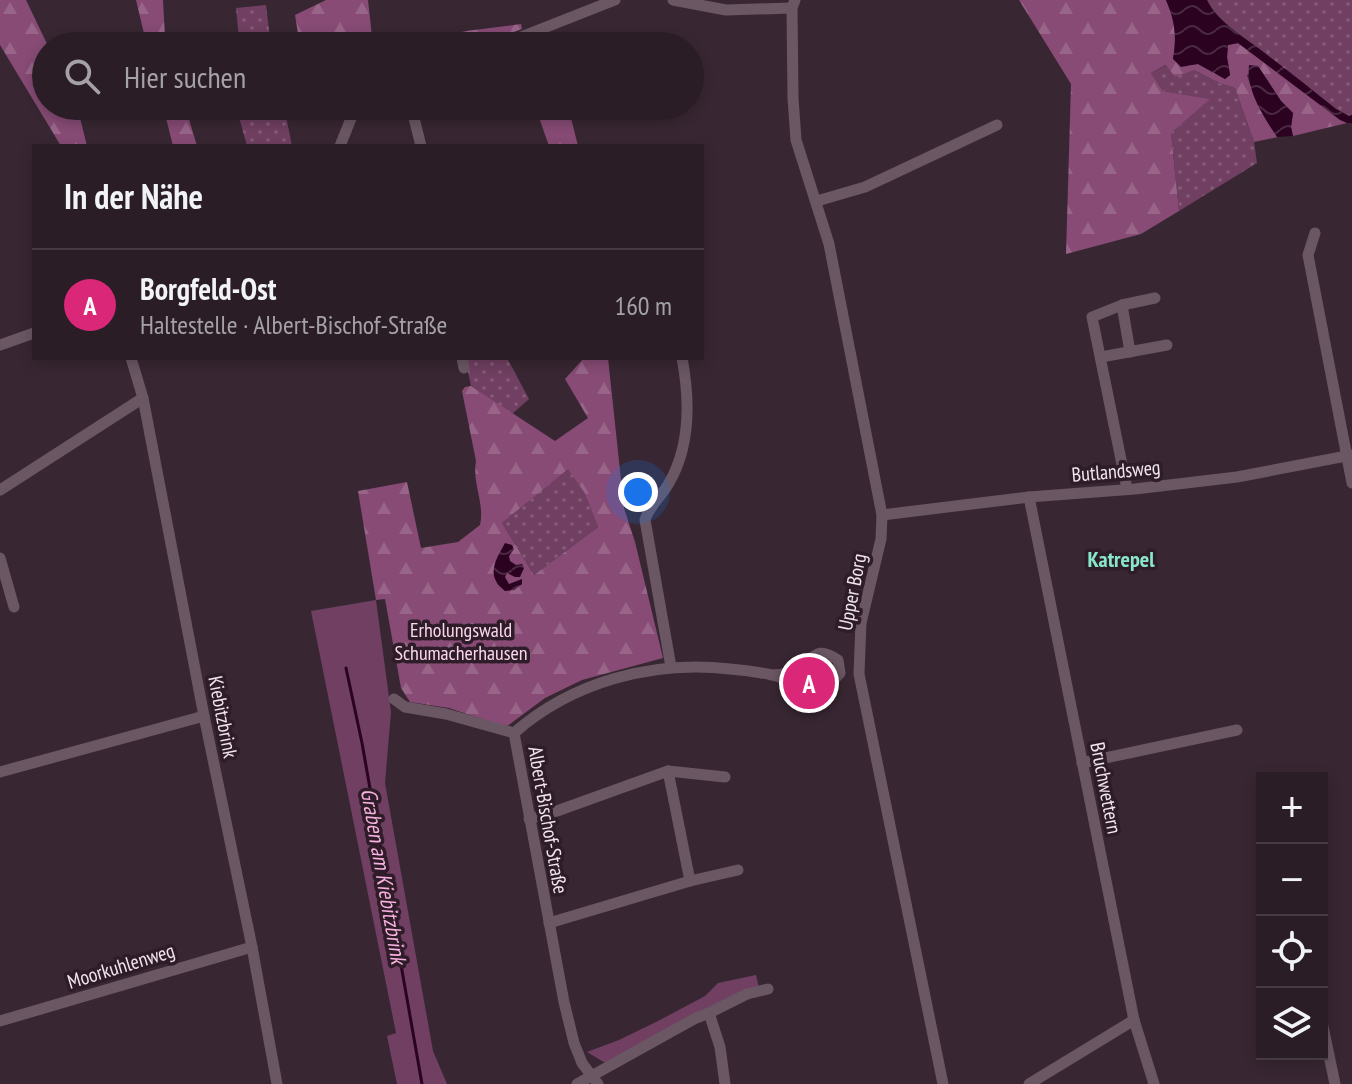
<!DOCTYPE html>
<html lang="de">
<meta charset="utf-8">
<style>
body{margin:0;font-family:"PT Sans Narrow",sans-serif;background:#32262e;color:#f1f3f6}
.controls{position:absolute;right:24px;bottom:24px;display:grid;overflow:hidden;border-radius:0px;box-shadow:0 4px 12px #0003}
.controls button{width:72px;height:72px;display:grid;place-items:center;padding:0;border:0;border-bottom:2px solid #463b43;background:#2a1d26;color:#f1f3f6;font:40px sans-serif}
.you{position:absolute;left:638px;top:492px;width:28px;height:28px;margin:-20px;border:6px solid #fff;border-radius:50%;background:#1a73e8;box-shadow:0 0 0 12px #1a73e833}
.badge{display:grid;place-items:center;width:52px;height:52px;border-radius:50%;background:#db2777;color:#fff;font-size:26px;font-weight:700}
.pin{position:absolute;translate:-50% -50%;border:4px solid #fff;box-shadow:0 2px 8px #0006}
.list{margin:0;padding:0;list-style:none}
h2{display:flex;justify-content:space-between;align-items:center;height:104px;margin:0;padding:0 32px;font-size:34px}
h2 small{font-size:26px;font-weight:400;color:#a5a2a7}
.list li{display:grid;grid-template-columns:52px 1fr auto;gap:24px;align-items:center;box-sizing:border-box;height:112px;padding:0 32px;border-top:2px solid #463b43}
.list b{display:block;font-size:30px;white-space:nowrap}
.list p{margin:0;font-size:26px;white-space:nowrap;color:#a5a2a7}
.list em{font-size:26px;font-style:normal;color:#a5a2a7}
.icon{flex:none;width:44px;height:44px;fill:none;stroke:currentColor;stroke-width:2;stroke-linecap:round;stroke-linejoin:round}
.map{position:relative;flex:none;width:1352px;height:1084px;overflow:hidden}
.search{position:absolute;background:#2a1d26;box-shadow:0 4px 12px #0003;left:32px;top:32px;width:672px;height:88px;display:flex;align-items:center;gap:20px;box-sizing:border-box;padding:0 28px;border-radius:44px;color:#a5a2a7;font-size:30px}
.panel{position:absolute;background:#2a1d26;box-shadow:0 4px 12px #0003;left:32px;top:144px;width:672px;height:216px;border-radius:0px}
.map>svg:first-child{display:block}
.grass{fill:url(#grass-dots)}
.forest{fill:url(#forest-firs);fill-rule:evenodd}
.park{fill:#703f61}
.water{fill:url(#water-waves)}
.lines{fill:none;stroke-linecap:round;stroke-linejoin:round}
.stream{stroke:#2b0321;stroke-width:3}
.minor{stroke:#6b5764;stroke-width:11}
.labels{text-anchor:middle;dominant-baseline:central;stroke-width:7;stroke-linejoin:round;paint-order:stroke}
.street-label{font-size:20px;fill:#f2e6ee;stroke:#2e1d28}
.park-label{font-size:20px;fill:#fbd7ee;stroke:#2e1d28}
.neighbourhood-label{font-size:22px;font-weight:bold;fill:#88e6c9;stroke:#2e1d28}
.water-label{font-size:22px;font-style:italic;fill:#f7b0df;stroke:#2e1d28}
</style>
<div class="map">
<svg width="1352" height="1084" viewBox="0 0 1352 1084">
<defs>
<pattern id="grass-dots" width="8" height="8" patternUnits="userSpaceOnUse" patternTransform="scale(2)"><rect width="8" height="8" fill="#703f61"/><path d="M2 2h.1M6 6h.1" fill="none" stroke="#855b78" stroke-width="1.8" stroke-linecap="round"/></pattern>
<pattern id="forest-firs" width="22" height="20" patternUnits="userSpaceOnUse" patternTransform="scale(2)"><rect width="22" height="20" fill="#874b75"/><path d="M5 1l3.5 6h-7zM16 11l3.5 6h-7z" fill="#986589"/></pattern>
<pattern id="water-waves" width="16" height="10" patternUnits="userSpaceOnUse" patternTransform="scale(2)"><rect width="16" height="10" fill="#2b0321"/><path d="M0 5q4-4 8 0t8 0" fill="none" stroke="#4a2842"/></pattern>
</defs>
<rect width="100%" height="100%" fill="#382732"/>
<!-- grass -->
<g class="grass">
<path d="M1207 0H1352V115L1349 116 1336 109C1311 90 1286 70 1262 51 1244 37 1217 21 1207 0Z"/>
<polygon points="266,5 271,46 167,46 165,38 202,35 204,41 239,39 236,8"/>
<polygon points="1167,65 1194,70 1219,83 1235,88 1254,142 1257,163 1179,211 1171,133 1209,99 1163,91 1151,73"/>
<polygon points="236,106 284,106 292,146 247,146"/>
<polygon points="465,358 507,358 529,399 512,414 471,386"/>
<polygon points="568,468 584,492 598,527 534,575 502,523"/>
</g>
<!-- forest -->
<g class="forest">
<polygon points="0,0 26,0 48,46 46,46 46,106 77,106 87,146 61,146 0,45"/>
<polygon points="136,0 163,0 165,38 167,46 147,46"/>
<polygon points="326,0 368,0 373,46 300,46 295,15"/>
<path d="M1019 0H1166C1175 21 1177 36 1173 59L1198 64 1225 79 1230 75 1227 57 1228 45 1238 43 1347 123 1293 136 1291 127 1293 113 1281 101 1258 66 1247 75C1254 98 1265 117 1278 137L1254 142 1235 88 1219 83 1194 70 1175 77 1166 65 1151 73 1163 91 1210 99 1171 133 1179 211 1141 234 1066 254 1071 84Z"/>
<polygon points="521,24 522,29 477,46 396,46 466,31"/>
<polygon points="163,106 185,106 197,146 173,146"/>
<polygon points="535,106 568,106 578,146 549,146"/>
<path d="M584 358H608L624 508 635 542 663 658 582 680 545 698 506 727 449 708 410 702 401 688 385 599 376 600 358 491 407 482 421 548 458 542 480 525C485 504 472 483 476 461L462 391 465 387 471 386 555 441 588 418 565 379ZM568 469 584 492 598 527 534 575 502 523Z"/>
</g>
<!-- park -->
<g class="park">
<polygon points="376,600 391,712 385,783 433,1051 447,1084 397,1084 387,1036 396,1033 311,611"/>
<polygon points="756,975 759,988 607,1064 587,1052 619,1040 658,1021 705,996 718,983"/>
</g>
<!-- water -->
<g class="water">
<path d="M1166 0H1207C1217 22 1244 37 1262 51 1287 70 1311 89 1336 109L1349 116 1352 115V123H1347L1340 120 1238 43 1228 45 1227 57 1230 75 1225 79 1198 64 1181 67 1173 59C1177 36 1175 21 1166 0Z"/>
<path d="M1249 65 1258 66 1281 101 1293 113 1291 127 1293 136 1277 137C1264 117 1246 91 1249 65Z"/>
<path d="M505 543 512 545 514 549 509 556 510 561 516 565 522 564 524 568 520 577H515L507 573 505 577 509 584 522 579V584L514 590 505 591C502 588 498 586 496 581 489 569 499 554 505 543Z"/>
</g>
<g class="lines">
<!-- stream -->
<polyline class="stream" points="346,668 362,743 422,1084"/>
<!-- minor -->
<g class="minor">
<polyline points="673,0 726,10 792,8"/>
<polyline points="795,0 792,8 793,98 796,140 829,244 882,515 881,539 861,623 859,674 943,1084"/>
<polyline points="498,46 615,0"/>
<polyline points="411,106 421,146"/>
<polyline points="340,146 356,106"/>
<polyline points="817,201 865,187 997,125"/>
<polyline points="1315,233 1308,255 1352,483"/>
<polyline points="1122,305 1130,352"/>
<polyline points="0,345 34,333"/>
<polyline points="1101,357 1167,345"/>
<polyline points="131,358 143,398 204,716 252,947 277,1084"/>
<polyline points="462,358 464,368"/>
<polyline points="1127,489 1092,317 1122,305 1155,298"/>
<polyline points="0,490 143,398"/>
<polyline points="1029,497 1134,1020 1154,1084"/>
<polyline points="882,515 1029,497 1135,489 1237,477 1352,455"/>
<polyline points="0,558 14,607"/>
<path d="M671 667 645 520C649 506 662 496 669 483 691 445 690 400 682 358"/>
<polyline points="394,699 405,707 446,714 514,733"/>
<polyline points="1082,763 1237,730"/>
<polyline points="668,771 725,777"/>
<polyline points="0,772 204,716"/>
<polyline points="529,819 557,811 668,771 690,881 549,923"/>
<polyline points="690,881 738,870"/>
<polyline points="709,1013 747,994 768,989"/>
<polyline points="0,1021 252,947"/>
<polyline points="1322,1022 1335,1084"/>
<polyline points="577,1084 696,1018 709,1013 720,1047 725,1084"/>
<path d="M598 1084 582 1063 574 1043 564 1002 514 733C572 682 652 660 730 669 744 670 758 672 772 675 788 679 809 688 826 684 832 682 836 678 840 673L838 660C817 646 816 656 798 668 790 673 782 675 773 675"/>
<polyline points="1029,1084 1134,1020"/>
</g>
</g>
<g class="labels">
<!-- street labels -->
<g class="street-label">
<text transform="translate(1116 471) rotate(-5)">Butlandsweg</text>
<text transform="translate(852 592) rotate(-79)">Upper Borg</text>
<text transform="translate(223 717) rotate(79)">Kiebitzbrink</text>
<text transform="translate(1106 788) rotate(79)">Bruchwettern</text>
<text transform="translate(548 820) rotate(80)">Albert-Bischof-Straße</text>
<text transform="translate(121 966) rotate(-17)">Moorkuhlenweg</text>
</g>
<!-- park labels -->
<g class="park-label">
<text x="461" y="630">Erholungswald<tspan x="461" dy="23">Schumacherhausen</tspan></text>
</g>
<!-- neighbourhood labels -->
<g class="neighbourhood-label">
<text x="1121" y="559">Katrepel</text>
</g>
<!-- water labels -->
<g class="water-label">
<text transform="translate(384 876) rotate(80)">Graben am Kiebitzbrink</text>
</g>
</g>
</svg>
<div class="controls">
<button>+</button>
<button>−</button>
<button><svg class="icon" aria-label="locate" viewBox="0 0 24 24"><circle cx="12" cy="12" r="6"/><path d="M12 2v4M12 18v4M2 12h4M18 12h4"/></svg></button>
<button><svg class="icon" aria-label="layers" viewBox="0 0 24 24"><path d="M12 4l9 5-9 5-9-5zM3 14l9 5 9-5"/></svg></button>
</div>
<div class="you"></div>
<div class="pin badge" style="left:809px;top:683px">A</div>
<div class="search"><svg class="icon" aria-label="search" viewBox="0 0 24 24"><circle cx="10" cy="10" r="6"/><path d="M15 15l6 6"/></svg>Hier suchen</div>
<section class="panel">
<h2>In der Nähe<small></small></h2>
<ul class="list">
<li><span class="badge">A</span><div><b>Borgfeld-Ost</b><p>Haltestelle · Albert-Bischof-Straße</p></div><em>160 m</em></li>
</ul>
</section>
</div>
